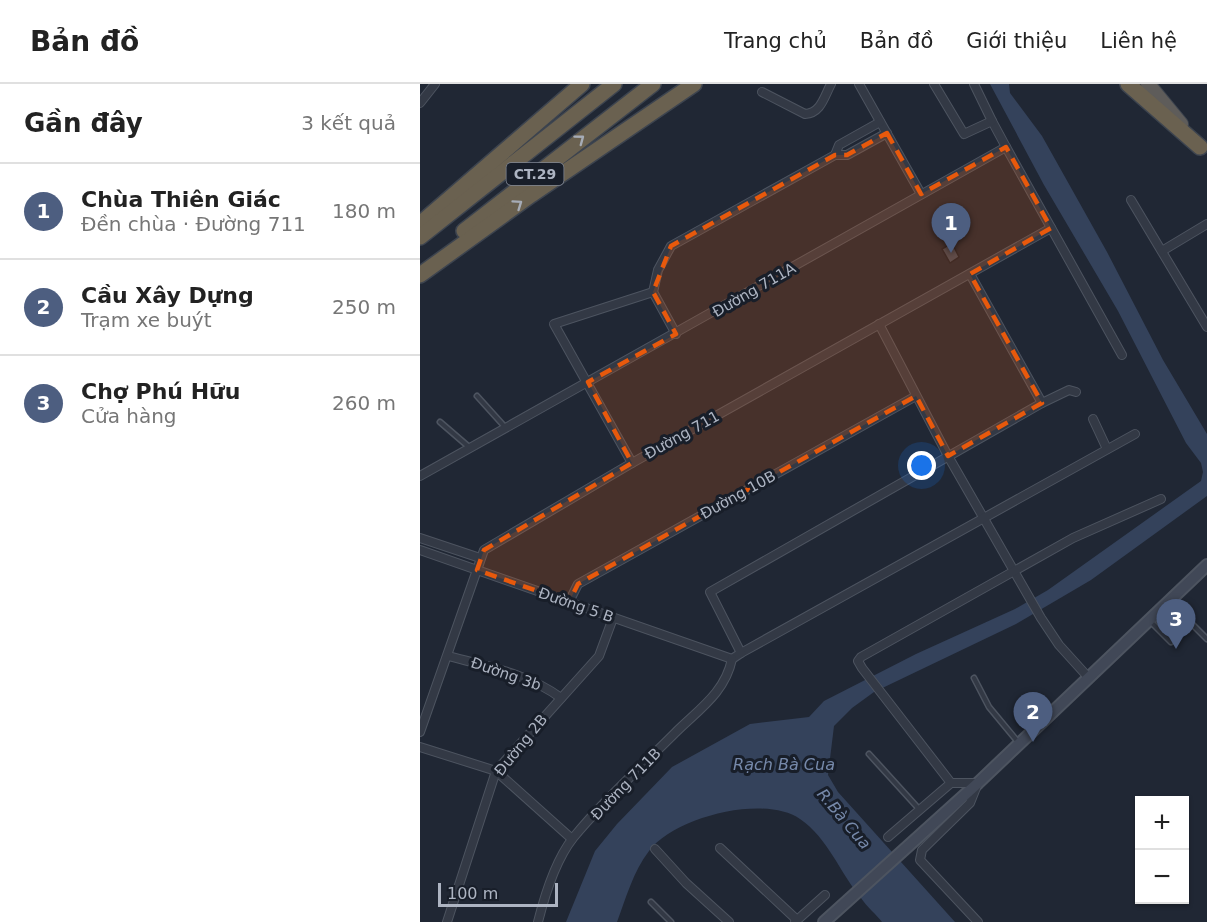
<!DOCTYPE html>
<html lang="vi">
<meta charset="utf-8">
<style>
body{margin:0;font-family:"DejaVu Sans",sans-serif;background:#f2f2f2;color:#222}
.controls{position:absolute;right:18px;bottom:18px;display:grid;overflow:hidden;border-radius:0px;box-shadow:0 2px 4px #0004}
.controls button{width:54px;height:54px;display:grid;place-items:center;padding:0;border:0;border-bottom:2px solid #e0e0e0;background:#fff;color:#222;font:30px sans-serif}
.scale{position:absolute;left:18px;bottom:15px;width:120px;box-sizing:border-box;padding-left:6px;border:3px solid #adb4c2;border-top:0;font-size:16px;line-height:21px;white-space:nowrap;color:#adb4c2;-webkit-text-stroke:4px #181e29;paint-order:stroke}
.you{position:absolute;left:502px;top:382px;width:21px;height:21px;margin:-15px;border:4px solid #fff;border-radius:50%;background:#1a73e8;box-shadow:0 0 0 9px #1a73e833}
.badge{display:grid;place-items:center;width:39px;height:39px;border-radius:50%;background:#4d5e80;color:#fff;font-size:20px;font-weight:700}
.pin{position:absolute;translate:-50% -50px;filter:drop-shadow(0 2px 3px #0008)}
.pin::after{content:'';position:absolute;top:32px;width:21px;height:18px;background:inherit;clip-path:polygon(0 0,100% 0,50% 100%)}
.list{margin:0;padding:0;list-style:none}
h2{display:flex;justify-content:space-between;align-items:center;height:78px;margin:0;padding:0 24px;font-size:26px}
h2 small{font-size:20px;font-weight:400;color:#767676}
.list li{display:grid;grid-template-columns:39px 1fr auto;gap:18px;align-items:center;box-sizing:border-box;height:96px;padding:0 24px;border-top:2px solid #e0e0e0}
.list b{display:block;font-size:22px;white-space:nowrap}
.list p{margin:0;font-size:20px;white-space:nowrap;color:#767676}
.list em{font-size:20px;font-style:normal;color:#767676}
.map{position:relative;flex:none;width:787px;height:838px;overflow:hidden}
header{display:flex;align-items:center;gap:36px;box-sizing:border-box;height:84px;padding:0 30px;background:#fff;border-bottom:2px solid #e0e0e0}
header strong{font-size:28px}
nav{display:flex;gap:33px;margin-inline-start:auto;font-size:21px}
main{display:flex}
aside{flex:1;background:#fff}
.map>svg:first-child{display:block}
.water{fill:#34425b}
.building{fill:#414a59;stroke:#1a202b;stroke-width:1.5}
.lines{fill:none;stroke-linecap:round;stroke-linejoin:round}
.service-casing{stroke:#4d5460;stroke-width:7}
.minor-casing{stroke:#4d5460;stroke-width:10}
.secondary-casing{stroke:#4d5460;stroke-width:14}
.trunk-casing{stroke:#3d444f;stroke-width:16}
.motorway-casing{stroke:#3d444f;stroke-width:18}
.service{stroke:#333945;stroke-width:4}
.minor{stroke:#333945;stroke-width:8}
.secondary{stroke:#414857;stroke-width:10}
.trunk{stroke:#5e5c5a;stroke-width:14}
.motorway{stroke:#6a6150;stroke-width:15}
.oneway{stroke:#a6acb7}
.marked{fill:#e8590c;fill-opacity:0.2;stroke:#e8590c;stroke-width:4.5;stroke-dasharray:12 8;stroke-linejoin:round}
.labels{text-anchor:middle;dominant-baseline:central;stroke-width:6;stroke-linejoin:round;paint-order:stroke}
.shield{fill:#181e29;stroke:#808794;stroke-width:1.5}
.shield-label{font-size:14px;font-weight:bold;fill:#adb4c2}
.street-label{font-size:15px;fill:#adb4c2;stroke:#181e29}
.water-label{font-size:16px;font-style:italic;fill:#7689aa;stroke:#181e29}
</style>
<header>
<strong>Bản đồ</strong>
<nav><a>Trang chủ</a><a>Bản đồ</a><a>Giới thiệu</a><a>Liên hệ</a></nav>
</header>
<main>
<aside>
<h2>Gần đây<small>3 kết quả</small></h2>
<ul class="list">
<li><span class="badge">1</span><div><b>Chùa Thiên Giác</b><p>Đền chùa · Đường 711</p></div><em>180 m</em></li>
<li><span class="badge">2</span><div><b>Cầu Xây Dựng</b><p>Trạm xe buýt</p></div><em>250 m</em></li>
<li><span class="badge">3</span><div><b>Chợ Phú Hữu</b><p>Cửa hàng</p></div><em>260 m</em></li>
</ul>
</aside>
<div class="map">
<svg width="787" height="838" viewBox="0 0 787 838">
<rect width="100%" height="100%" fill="#202734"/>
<!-- water -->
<path class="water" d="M570 0H589L590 9 622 52 687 168 743 276 787 350V412L671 496 596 540 454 608 432 624 414 642 408 691 418 708 535 838H462C456 830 447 823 441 814 420 789 408 754 380 735 344 710 254 733 229 767 213 788 206 814 197 838H146L175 767 197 740 252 683 330 640 389 633 404 617 496 570 595 525 628 506 781 397 783 388 781 379 766 359 698 227 624 101Z"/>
<!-- building -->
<polygon class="building" points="532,159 539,173 530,179 522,165"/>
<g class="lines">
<defs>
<g id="service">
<polyline points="57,312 85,343"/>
<polyline points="20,338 49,363"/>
<polyline points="751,519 787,555"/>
<polyline points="731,538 751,558"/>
<polyline points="554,594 569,623 598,658"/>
<polyline points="449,670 499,725"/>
<polyline points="231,818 251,838"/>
</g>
<g id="minor">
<polyline points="439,0 501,110"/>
<polyline points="514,0 544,50 572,37 586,63"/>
<polyline points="554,0 572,37"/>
<path d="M342 8 385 30C401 29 404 13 411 0"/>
<polyline points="0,19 15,0"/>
<polyline points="415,71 427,71 467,49"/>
<polyline points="711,116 787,243"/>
<polyline points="742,167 787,140"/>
<polyline points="550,190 622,319"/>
<polyline points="459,240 528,372 621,534 639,561 668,593"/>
<polyline points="256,250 233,208 238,186 251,162 415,71 419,61 460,38"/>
<polyline points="673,335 687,365"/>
<polyline points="212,379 134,240 233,208"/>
<polyline points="0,392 586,63 702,271"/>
<polyline points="0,454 60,474"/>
<polyline points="0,466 312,575"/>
<polyline points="149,518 158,500 496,312"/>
<polyline points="321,569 715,350"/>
<path d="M28 572C66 582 109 590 141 614"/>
<polyline points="312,575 321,569 290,508 622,319 649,306 656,308"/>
<polyline points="0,648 64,466 212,379 631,144"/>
<polyline points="0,663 76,687 152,755"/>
<polyline points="531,699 442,584 438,577 441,573 653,454 741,415"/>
<polyline points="468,753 531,699 558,699 550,719 502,766 500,776 558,838"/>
<polyline points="300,764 377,836"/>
<polyline points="235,765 266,799 309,838"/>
<polyline points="27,838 76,687 179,572 193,534"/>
<path d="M118 838C125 810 135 777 153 754 183 717 221 683 255 649 278 626 305 609 312 575"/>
<polyline points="375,838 405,811"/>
</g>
<polyline id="secondary" points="404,838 558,699 787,481"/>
<polyline id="trunk" points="728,0 761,40"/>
<g id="motorway">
<polyline points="708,0 780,63"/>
<polyline points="0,140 162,0"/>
<polyline points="44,147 233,0"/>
<polyline points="0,153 194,0"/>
<polyline points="0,191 111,111 274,0"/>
</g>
</defs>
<!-- service casing -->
<use href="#service" class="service-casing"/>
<!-- minor casing -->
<use href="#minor" class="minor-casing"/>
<!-- secondary casing -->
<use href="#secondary" class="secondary-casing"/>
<!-- trunk casing -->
<use href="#trunk" class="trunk-casing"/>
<!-- motorway casing -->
<use href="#motorway" class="motorway-casing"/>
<!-- service -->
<use href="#service" class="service"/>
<!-- minor -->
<use href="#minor" class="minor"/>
<!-- secondary -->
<use href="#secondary" class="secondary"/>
<!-- trunk -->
<use href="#trunk" class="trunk"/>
<!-- motorway -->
<use href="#motorway" class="motorway"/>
</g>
<!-- one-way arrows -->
<defs><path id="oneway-chevron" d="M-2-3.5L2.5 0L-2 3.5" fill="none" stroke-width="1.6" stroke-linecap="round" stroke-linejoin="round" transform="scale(1.5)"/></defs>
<g class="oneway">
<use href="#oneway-chevron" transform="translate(160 55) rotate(-37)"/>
<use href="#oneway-chevron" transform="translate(98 120) rotate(-35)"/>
</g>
<!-- marked area -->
<path class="marked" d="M467 49 501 110 586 63 631 144 550 190 622 319 528 372 496 312 158 500 149 518 57 486 64 466 212 379 168 298 256 250 233 208 251 162 415 71H427Z"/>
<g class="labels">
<!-- shield labels -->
<rect class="shield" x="86.5" y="79" width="57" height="22" rx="4.5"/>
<g class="shield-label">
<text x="115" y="90">CT.29</text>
</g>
<!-- street labels -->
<g class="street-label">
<text transform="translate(334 206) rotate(-30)">Đường 711A</text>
<text transform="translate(262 351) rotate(-29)">Đường 711</text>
<text transform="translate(318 411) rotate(-29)">Đường 10B</text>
<text transform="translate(156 521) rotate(19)">Đường 5 B</text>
<text transform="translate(86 590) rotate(19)">Đường 3b</text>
<text transform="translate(101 661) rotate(-51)">Đường 2B</text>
<text transform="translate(206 700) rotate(-46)">Đường 711B</text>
</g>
<!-- water labels -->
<g class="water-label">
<text x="364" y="680">Rạch Bà Cua</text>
<text transform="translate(424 735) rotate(50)">R.Bà Cua</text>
</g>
</g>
</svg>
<div class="controls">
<button>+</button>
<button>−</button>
</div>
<div class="scale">100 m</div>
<div class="you"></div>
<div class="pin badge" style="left:531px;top:169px">1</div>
<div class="pin badge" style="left:613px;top:658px">2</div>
<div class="pin badge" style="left:756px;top:565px">3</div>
</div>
</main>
